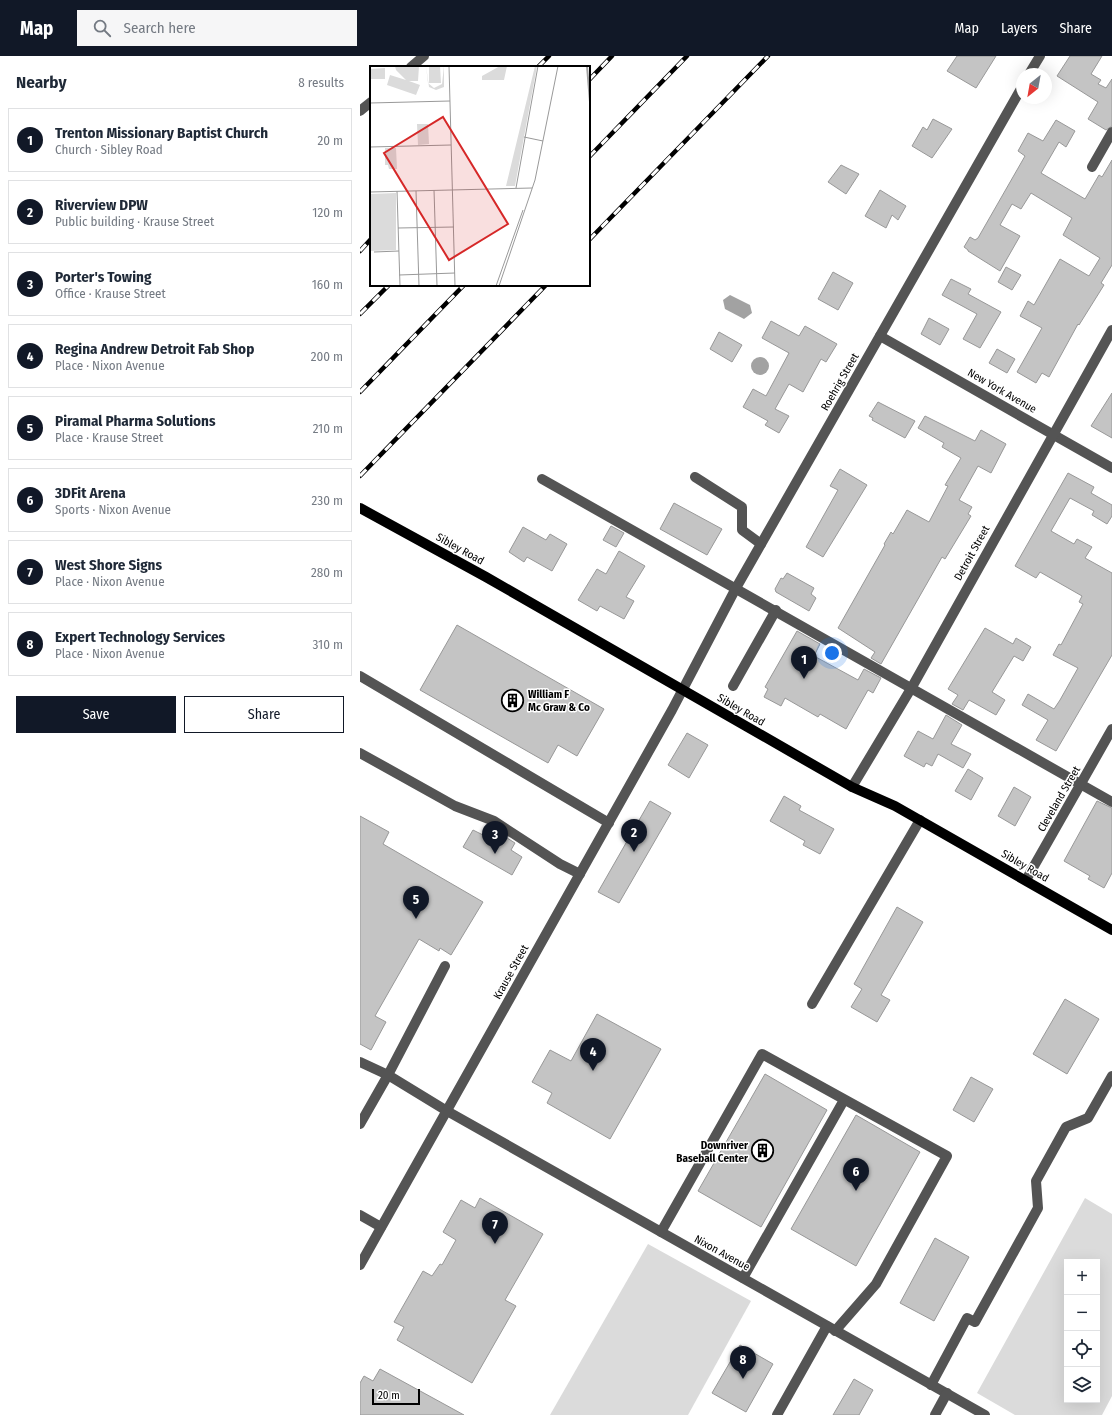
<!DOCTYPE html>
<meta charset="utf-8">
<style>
body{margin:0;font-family:"Fira Sans Condensed",sans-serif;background:#f6f6f7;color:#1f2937}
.controls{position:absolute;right:12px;bottom:12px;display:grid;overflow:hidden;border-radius:0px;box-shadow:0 4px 16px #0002}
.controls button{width:36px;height:36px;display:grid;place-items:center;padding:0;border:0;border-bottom:1px solid #e0e1e3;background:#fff;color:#1f2937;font:20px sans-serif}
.compass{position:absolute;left:656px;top:12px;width:36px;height:36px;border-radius:50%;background:#fff;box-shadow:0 4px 16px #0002;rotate:211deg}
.scale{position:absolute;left:12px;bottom:10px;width:48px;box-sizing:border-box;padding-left:4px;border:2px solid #000;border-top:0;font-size:11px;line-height:14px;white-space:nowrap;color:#000;-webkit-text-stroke:3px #fff;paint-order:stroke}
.you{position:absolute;left:472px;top:597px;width:14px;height:14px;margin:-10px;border:3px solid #fff;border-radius:50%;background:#1a73e8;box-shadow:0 0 0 6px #1a73e833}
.badge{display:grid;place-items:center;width:26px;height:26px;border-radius:50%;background:#111827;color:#fff;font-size:13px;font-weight:700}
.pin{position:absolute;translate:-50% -33px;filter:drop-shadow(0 1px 2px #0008)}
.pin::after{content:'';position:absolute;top:21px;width:14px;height:12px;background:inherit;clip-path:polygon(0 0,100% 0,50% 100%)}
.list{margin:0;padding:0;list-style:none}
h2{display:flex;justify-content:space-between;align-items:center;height:52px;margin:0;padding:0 16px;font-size:17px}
h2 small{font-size:13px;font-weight:400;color:#747a83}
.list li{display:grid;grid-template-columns:26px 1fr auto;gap:12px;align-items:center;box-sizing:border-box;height:64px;margin:0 8px 8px;padding:0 8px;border:1px solid #e0e1e3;border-radius:0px}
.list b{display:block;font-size:15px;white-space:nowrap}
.list p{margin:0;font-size:13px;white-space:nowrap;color:#747a83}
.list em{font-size:13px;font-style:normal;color:#747a83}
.actions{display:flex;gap:8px;padding:12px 16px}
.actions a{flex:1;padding:9px 0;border:1px solid #111827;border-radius:0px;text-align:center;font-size:14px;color:#111827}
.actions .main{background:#111827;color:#fff}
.icon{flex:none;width:22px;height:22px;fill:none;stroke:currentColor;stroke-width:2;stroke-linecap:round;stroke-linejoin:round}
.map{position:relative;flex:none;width:752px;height:1359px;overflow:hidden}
header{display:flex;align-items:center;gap:24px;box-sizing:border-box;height:56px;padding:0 20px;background:#111827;color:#fff}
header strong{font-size:19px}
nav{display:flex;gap:22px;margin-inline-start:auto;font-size:14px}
.search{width:280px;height:36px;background:#f6f6f7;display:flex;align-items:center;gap:10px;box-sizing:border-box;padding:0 14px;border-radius:0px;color:#747a83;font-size:15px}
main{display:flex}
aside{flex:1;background:#fff}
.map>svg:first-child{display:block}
.green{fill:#dbdbdb;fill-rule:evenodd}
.water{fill:#a2a2a2}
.building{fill:#c4c4c4;stroke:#989898}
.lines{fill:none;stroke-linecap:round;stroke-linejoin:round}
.minor{stroke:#545454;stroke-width:10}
.major{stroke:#000;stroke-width:10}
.rail-casing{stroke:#000;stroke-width:4.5}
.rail{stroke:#fff;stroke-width:3;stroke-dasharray:9;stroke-linecap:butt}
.labels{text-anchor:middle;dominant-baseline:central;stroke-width:3;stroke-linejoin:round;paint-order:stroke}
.street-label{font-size:11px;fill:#000;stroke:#fff}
.poi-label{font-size:11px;font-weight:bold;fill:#000;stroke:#fff;text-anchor:start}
.inset-river{fill:none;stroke:#a2a2a2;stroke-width:2}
.inset-road{fill:none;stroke:#999;stroke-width:1}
.view{fill:#d62828;fill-opacity:0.15;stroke:#d62828;stroke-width:2}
.inset-edge{fill:none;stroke:#000;stroke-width:2}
</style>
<header>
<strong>Map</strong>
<div class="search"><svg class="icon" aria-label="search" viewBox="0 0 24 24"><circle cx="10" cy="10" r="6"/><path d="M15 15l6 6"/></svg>Search here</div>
<nav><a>Map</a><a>Layers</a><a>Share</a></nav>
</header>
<main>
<aside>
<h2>Nearby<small>8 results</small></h2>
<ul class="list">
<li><span class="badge">1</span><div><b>Trenton Missionary Baptist Church</b><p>Church · Sibley Road</p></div><em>20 m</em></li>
<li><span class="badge">2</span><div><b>Riverview DPW</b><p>Public building · Krause Street</p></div><em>120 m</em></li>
<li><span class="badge">3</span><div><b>Porter's Towing</b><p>Office · Krause Street</p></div><em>160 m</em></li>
<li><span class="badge">4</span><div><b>Regina Andrew Detroit Fab Shop</b><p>Place · Nixon Avenue</p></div><em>200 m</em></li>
<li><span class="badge">5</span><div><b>Piramal Pharma Solutions</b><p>Place · Krause Street</p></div><em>210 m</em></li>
<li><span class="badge">6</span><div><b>3DFit Arena</b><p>Sports · Nixon Avenue</p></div><em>230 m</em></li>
<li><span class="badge">7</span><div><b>West Shore Signs</b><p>Place · Nixon Avenue</p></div><em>280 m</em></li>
<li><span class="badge">8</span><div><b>Expert Technology Services</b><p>Place · Nixon Avenue</p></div><em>310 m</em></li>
</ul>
<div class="actions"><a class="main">Save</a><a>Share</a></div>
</aside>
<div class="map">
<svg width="752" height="1359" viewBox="0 0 752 1359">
<rect width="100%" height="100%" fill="#fff"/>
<!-- green -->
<g class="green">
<path d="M725 1142 752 1158V1340L742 1359H655L617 1337ZM707 1206H737V1344H707Z"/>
<polygon points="288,1188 391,1245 328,1359 190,1359"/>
</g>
<!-- water -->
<g class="water">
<polygon points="370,239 390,249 392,257 384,263 365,253 363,244"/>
<circle cx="400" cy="310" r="9"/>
</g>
<!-- building -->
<g class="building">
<polygon points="597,0 636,0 616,32 587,15"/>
<polygon points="710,0 742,0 731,18 741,24 738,28 746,32 752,23 752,70 746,74 728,63 738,46 697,20"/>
<polygon points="573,63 592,73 572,102 552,90 563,71 567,74"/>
<polygon points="696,64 715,75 706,91 699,86 681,117 725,143 739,119 742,121 752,104 752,209 741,227 744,229 719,269 718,268 689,321 682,317 676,327 657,316 682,272 660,260 668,245 674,249 700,203 729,220 740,202 703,179 712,162 671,137 661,153 652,148 640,169 660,180 640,215 608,195 608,194 604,191 610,181 615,184 618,182 665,100 658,95 668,77 683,85"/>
<polygon points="481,109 499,118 486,138 468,126"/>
<polygon points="520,134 546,150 538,164 532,159 526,172 505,160"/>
<polygon points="646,211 661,219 652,234 638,226"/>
<polygon points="473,216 493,227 478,254 458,243"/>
<polygon points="591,223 611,233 608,238 641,256 620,292 603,283 617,258 582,239"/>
<polygon points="569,262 589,273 580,289 561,278"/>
<polygon points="411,265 439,280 445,270 477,288 466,306 461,303 443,336 429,328 415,353 429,360 419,377 405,369 408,365 383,351 393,333 406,340 429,297 402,282"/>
<polygon points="359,276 382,289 372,306 350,293"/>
<polygon points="637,293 655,303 647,317 629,307"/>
<polygon points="752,337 752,382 731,370"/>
<polygon points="518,346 555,365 545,382 512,364 513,362 509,360"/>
<polygon points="565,360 615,385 621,374 646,388 631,417 618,410 599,444 612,451 608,458 611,460 585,503 582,501 521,608 511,602 515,596 478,572 525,489 524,488 531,476 533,478 547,454 569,466 588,430 585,429 601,402 582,391 584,387 558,372"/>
<polygon points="480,413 507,429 463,501 446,491 478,434 470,430"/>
<polygon points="708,417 734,431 731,437 752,449 752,460 747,468 732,459 734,455 710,442 691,475 714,488 717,483 732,491 725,502 752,517 752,599 696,695 676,684 688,664 662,649 668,638 694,653 700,644 718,612 693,599 699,588 701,589 723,548 719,546 722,540 680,516 676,522 655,510"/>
<polygon points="314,447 362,473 347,499 300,473"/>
<polygon points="251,470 264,477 256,491 243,484"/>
<polygon points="163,471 186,484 190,478 207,488 192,515 167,501 164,506 149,496"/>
<polygon points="259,495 285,510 266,541 274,545 264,563 240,550 237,555 218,544 237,513 246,518"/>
<polygon points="427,517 454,532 451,538 456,542 449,555 416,536 415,533 421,522 423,523"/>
<polygon points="97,569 244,653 217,700 198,689 188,707 60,634"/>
<polygon points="625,572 653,588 656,582 671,591 663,605 654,600 632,636 645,644 636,659 609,644 603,654 592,648 598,639 588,633"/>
<polygon points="437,575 460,588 454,600 498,624 504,613 521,622 513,637 508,634 486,673 460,658 458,661 425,642 421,650 404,641 408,633 405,631"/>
<polygon points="586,659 602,669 591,688 611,698 603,712 578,698 572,710 566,707 564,711 544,700 558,675 573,683"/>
<polygon points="327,677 348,689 329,722 308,709"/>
<polygon points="608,713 623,722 611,744 595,735"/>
<polygon points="654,731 671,741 655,770 638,760"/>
<polygon points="424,740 441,750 439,754 474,773 460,798 443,789 445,785 410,765"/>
<polygon points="290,745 311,757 259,847 238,836"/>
<polygon points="737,745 752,752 752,817 744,832 728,823 730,820 704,805"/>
<polygon points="0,760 29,776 23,788 123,846 91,899 80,892 79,895 59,883 15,960 26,966 11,994 0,988"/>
<polygon points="128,770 155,787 151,794 162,801 152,819 103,791 113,774 123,779"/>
<polygon points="537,851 563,866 521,939 530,944 517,966 491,951 502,933 494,928"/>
<polygon points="705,943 739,963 707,1018 673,998"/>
<polygon points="237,958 301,993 250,1083 187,1047 192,1037 172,1026 190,994 211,1005"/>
<polygon points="405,1018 467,1054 401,1171 338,1135"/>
<polygon points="611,1021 633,1033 614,1066 593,1054"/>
<polygon points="496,1059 560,1096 496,1210 431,1173"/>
<polygon points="120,1142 183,1178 145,1244 156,1250 112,1327 37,1284 44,1271 34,1266 63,1215 72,1220 80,1208 82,1209 96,1184 83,1176 101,1144 115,1152"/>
<polygon points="575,1182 609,1201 574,1265 540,1247"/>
<polygon points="380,1289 413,1308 386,1356 352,1337"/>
<polygon points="20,1313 104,1359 0,1359 0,1327 4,1320 13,1325"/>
<polygon points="494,1323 513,1334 499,1359 473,1359"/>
</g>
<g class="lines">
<!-- minor -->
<g class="minor">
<polyline points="51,11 64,0"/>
<polyline points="669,18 680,0"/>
<polyline points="0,55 11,46"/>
<polyline points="732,111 752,76"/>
<polyline points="520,280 752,412"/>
<polyline points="335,421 382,451 382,474 401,488"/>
<polyline points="182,423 752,746"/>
<polyline points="0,620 249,767"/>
<polyline points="373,630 416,554"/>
<polyline points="0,697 95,750 134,765 200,808 220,818"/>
<polyline points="492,731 552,631 752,274"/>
<polyline points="666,824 752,673"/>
<polyline points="85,910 28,1019 87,1055 625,1359"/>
<polyline points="452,948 560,764"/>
<polyline points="0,1006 28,1019 0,1068"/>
<polyline points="0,1159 21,1171"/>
<polyline points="301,1176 402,998 587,1100 516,1228 475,1275"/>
<polyline points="0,1209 312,654 376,532 662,31"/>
<polyline points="383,1222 484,1044"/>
<polyline points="571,1329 607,1262 615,1266 678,1152 676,1125 706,1071 728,1062 752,1020"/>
<polyline points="417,1359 467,1270"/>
<polyline points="575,1359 587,1337"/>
</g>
<!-- major -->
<polyline class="major" points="0,452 126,521 492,731 535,750 752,874"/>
<defs>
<g id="rail">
<polyline points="178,11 189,0"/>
<polyline points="229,24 252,0"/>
<polyline points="229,101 327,0"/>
<polyline points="229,184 408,0"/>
<polyline points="0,195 11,183"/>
<polyline points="0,258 29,229"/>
<polyline points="0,336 104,229"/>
<polyline points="0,420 186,229"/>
</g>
</defs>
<!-- rail casing -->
<use href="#rail" class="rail-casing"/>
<!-- rail -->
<use href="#rail" class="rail"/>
</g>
<!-- icons -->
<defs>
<symbol id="building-ring" viewBox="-11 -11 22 22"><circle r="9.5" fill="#fff" stroke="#000" stroke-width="1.5"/><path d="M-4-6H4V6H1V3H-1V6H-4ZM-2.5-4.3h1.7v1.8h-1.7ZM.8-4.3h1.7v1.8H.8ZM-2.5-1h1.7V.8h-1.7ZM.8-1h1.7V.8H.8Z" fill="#000"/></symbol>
</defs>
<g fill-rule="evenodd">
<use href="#building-ring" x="140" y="632" width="25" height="25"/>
<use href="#building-ring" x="390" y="1082" width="25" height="25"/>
</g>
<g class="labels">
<!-- street labels -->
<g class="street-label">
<text transform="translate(480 326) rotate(-60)">Roehrig Street</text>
<text transform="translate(642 335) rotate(30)">New York Avenue</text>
<text transform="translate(100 493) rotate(29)">Sibley Road</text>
<text transform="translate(612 497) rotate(-61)">Detroit Street</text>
<text transform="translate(381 654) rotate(30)">Sibley Road</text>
<text transform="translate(699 743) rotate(-60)">Cleveland Street</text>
<text transform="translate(665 810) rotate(30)">Sibley Road</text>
<text transform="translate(151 916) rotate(-61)">Krause Street</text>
<text transform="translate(362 1197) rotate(29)">Nixon Avenue</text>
</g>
<!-- poi labels -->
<g class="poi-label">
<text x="168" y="638">William F<tspan x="168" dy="13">Mc Graw &amp; Co</tspan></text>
<text x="388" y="1089" text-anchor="end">Downriver<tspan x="388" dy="13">Baseball Center</tspan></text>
</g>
</g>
<!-- overview -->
<g transform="translate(10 10)">
<rect width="220" height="220" fill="#fff"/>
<path d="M25 0H49L48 15H39L50 19 46 29 17 19 20 9 36 14 26 4ZM56 0 58 17 64 22 72 18 74 0V21L66 24 59 21ZM59 0H70L71 17H59ZM130 0H137L134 14H112V10ZM165 0H167L145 120H136ZM15 2V13H0V3ZM47 58H58L59 78 48 79ZM15 82H26L27 103H19L18 99H15ZM26 127V184L0 185V128Z" fill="#dbdbdb"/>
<path class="inset-river" d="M217 0 220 36"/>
<path class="inset-road" d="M79 0 85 220M0 37 80 35M154 71 173 75M0 81 81 79M146 122 168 0M64 124 67 220M27 125 30 220M46 125 49 220M0 126 162 122M28 162 84 161M4 186 29 185M29 209 85 207M126 220 153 144M129 220 165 114 188 0"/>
<path class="view" d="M73 51 138 158 79 194 14 87Z"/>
<rect width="220" height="220" class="inset-edge"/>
</g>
</svg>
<div class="controls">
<button>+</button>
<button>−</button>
<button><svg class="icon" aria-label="locate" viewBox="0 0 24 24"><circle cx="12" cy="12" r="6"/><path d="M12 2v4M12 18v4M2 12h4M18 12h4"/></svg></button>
<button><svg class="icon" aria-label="layers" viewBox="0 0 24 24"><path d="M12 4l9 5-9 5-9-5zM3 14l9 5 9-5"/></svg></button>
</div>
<svg class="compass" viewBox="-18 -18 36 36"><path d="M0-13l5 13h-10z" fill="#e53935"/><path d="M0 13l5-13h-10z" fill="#747a83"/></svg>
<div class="scale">20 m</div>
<div class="you"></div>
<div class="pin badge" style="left:444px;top:623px">1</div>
<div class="pin badge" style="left:274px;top:796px">2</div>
<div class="pin badge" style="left:135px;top:798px">3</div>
<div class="pin badge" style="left:233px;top:1015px">4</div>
<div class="pin badge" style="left:56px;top:863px">5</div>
<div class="pin badge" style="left:496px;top:1135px">6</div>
<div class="pin badge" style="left:135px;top:1188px">7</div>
<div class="pin badge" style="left:383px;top:1323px">8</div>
</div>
</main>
